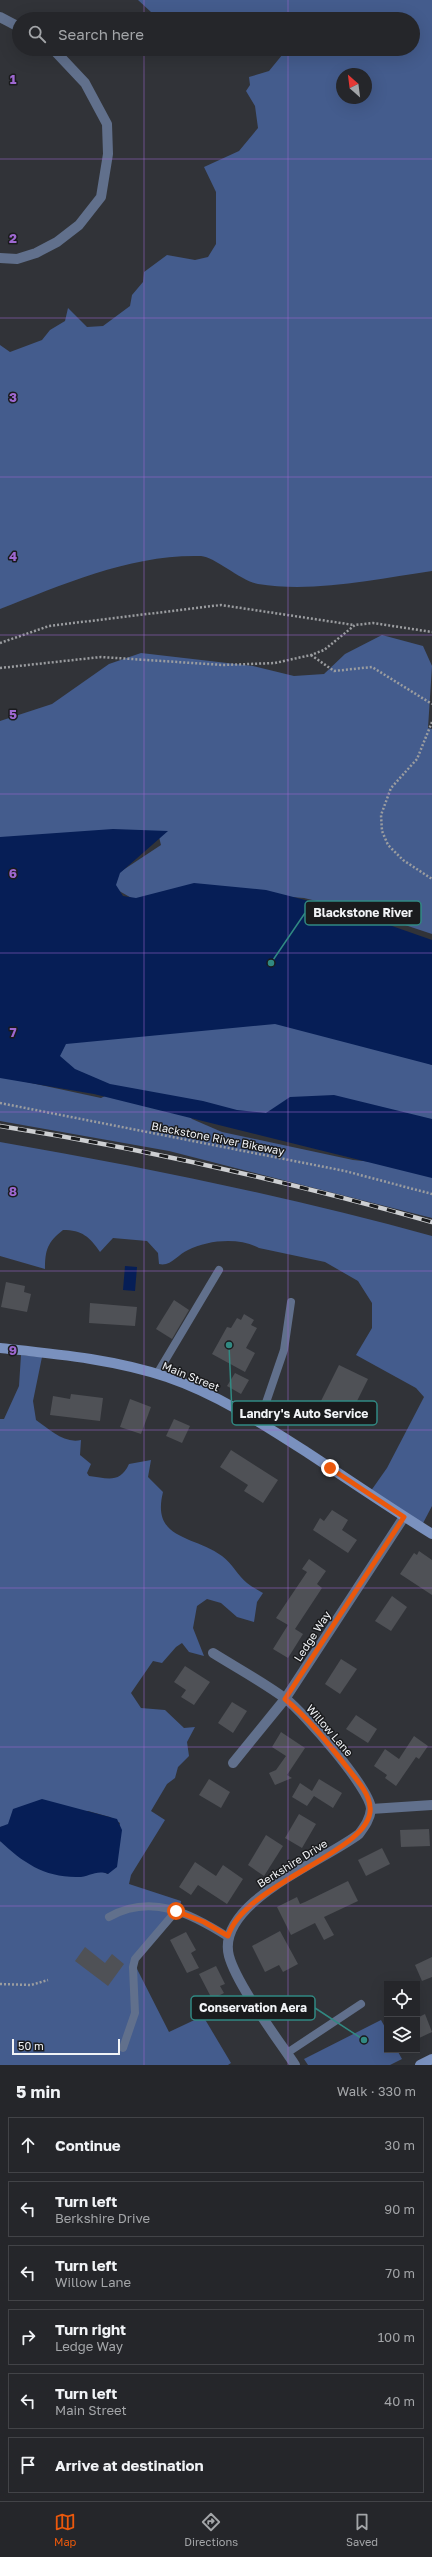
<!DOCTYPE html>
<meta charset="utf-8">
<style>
body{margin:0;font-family:"Golos Text",sans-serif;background:#2d2e32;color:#f1f3f6}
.controls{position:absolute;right:12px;bottom:12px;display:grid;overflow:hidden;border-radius:0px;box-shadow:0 4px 16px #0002}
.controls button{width:36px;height:36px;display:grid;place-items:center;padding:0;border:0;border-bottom:1px solid #424347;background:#25262a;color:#f1f3f6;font:20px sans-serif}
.compass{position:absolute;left:336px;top:68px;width:36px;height:36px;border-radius:50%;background:#25262a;box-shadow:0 4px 16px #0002;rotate:332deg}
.scale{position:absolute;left:12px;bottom:10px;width:108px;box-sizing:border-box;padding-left:4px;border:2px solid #f1f3f6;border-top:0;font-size:11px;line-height:14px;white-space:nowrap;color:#f1f3f6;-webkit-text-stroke:3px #1a1b1d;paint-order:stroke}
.stop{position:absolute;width:12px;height:12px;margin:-9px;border:3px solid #ea580c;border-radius:50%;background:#fff}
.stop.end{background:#ea580c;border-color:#fff;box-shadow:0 1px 4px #0008}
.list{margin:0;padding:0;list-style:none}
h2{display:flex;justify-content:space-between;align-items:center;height:52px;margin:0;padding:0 16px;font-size:17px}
h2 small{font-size:13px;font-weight:400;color:#a3a5a8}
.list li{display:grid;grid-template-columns:26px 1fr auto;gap:12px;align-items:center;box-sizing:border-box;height:56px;margin:0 8px 8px;padding:0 8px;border:1px solid #424347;border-radius:0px}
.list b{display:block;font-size:15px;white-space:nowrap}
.list p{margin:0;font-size:13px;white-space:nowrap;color:#a3a5a8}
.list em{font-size:13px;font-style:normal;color:#a3a5a8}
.icon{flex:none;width:22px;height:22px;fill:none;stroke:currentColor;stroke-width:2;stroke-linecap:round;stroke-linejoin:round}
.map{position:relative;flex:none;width:432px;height:2065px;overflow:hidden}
.search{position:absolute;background:#25262a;box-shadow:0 4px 16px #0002;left:12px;right:12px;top:12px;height:44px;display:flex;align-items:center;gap:10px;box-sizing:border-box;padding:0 14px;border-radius:22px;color:#a3a5a8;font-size:15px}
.sheet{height:436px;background:#25262a}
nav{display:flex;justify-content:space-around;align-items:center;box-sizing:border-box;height:56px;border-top:1px solid #424347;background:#25262a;font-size:11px;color:#a3a5a8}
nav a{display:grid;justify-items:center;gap:2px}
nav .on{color:#ea580c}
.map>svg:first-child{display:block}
.green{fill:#445c8d;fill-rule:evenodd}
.water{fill:#061e56}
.building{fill:#4f5156}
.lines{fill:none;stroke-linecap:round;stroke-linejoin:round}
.path{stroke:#9b9da0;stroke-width:2.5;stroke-dasharray:2 2;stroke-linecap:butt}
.lane{stroke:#61708c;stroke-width:8}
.street{stroke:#61708c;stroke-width:10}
.secondary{stroke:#7a91be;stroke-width:10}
.rail-casing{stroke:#cdcfd2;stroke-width:4.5}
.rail{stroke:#1a1b1d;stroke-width:3;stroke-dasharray:9;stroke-linecap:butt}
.route{stroke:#ea580c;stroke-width:5}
.grid{fill:none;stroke:#9e68d0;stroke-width:1;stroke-opacity:0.55}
.labels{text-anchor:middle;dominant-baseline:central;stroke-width:3;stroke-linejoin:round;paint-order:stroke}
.street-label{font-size:11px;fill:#f1f3f6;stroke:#1a1b1d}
.grid-label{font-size:13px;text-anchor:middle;font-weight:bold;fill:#9e68d0;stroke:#1a1b1d;stroke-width:3;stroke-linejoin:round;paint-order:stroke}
.leader{fill:none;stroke:#318982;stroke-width:1.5}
.callout-dot{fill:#318982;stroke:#1a1b1d;stroke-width:1.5}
.callout{fill:#1a1b1d;stroke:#318982;stroke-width:1.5}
.callout-label{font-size:12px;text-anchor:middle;font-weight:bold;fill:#f1f3f6}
</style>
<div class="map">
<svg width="432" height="2065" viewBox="0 0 432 2065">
<rect width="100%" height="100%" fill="#313338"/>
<!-- green -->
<g class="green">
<path d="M138 0H432V571C377 579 313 593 258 584 241 581 215 557 201 556 131 554 64 584 0 609V345L10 352 42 340 50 330 65 321 68 308 87 327 103 326 130 306 132 295 143 282 144 272 167 255 195 260 208 257 216 244V192L204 167 239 151 258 128 255 106 246 91 250 85 249 77 269 71 287 49H413V19H217L202 16 196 19H153L151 12ZM342 74H366V98H342Z"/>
<polygon points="382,635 423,646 432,666 428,728 432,729 432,934 375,915 304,898 249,894 135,900 114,888 117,874 161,845 159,837 0,849 0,721 52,704 109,664 141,653 253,666 294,676 324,674 345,654"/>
<polygon points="269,1019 399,1051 432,1065 432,1121 344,1099 266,1113 183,1109 192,1119 222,1132 353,1160 432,1168 432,1218 169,1151 0,1121 0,1074 22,1081 101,1098 113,1092 34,1050 57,1037"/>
<path d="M0 1142C145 1167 290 1197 432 1236V1506L421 1527 368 1495 387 1468 424 1397 416 1388 356 1355 372 1328V1303L358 1281 325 1262 259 1248C239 1237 208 1240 188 1250 178 1254 171 1267 159 1264L158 1253 147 1241 113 1238 100 1252C90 1237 82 1230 63 1230 48 1242 45 1249 45 1269L0 1256Z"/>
<path d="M21 1355 42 1357 33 1401 36 1420C49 1429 64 1444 81 1440L80 1455 91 1464 87 1473 89 1476C107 1478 120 1484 129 1464L151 1460 148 1477 163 1492C151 1540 193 1535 222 1556 232 1563 238 1576 247 1583 252 1587 258 1590 263 1593L257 1602 254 1622 237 1617 221 1603 207 1599 197 1606 193 1628 204 1656 189 1652 182 1643 176 1647 162 1663 153 1661 131 1693 141 1708 165 1710 184 1728 195 1727 187 1742 189 1756 178 1767 175 1778 167 1784 151 1811 165 1820 131 1875 129 1884 181 1901 180 1912 137 1960V1969L169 2032 203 2016 231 2063 228 2065H0V1841L77 1877 101 1871 108 1874 120 1823 110 1817 88 1811 0 1827V1419H4L19 1386Z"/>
<polygon points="381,2020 387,2031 387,2050 397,2050 402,2059 390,2065 308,2065 304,2059"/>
</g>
<!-- water -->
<g class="water">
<polygon points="113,829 168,831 120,873 116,885 123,896 136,898 194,883 266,890 352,912 432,940 432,1065 275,1024 66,1044 60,1056 75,1069 110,1084 203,1101 237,1110 266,1113 290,1097 334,1095 432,1119 432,1178 94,1094 0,1078 0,837"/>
<polygon points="125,1266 137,1267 135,1291 123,1290"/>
<path d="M42 1799 117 1819 122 1830 117 1867 108 1874C96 1869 88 1878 76 1877 44 1877 22 1862 0 1841V1827L8 1824 13 1809Z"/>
</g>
<!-- building -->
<g class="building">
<polygon points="6,1282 25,1286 24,1292 31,1294 27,1312 1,1307"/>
<polygon points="174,1300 189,1310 172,1339 156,1329"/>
<polygon points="90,1303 137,1307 135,1326 89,1323"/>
<polygon points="244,1314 254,1320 251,1325 257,1328 246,1348 255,1353 245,1372 212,1354 227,1327 231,1328 237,1318 241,1320"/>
<polygon points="339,1365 368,1379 348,1419 319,1405"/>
<polygon points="235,1373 249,1380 241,1394 227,1386"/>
<polygon points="71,1394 103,1398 100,1421 50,1415 53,1396 70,1399"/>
<polygon points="130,1399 151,1407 141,1434 120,1427"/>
<polygon points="174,1419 190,1426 182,1443 166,1436"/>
<polygon points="231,1450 278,1480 263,1503 244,1491 248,1485 220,1467"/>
<polygon points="332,1510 348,1520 342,1530 357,1540 348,1553 313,1530 320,1518 324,1521"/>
<polygon points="419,1551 432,1560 432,1595 400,1574 414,1553 417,1555"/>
<polygon points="309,1559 326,1571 317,1584 322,1588 295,1629 303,1634 288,1658 273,1649 288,1625 276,1618 307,1572 302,1569"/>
<polygon points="392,1596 407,1607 391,1631 375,1621"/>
<polygon points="341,1659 357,1669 340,1694 325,1684"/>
<polygon points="185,1666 210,1682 194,1705 181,1697 186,1690 174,1682"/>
<polygon points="232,1702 247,1711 233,1733 218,1723"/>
<polygon points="356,1715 377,1729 368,1743 346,1729"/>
<polygon points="281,1732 305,1748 287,1775 292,1778 275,1785 269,1773 276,1770 286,1756 272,1747"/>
<polygon points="414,1736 428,1746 419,1759 416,1757 396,1786 385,1778 387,1775 374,1766 385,1749 399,1759"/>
<polygon points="209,1779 230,1792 221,1808 199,1795"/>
<polygon points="319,1779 342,1793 333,1808 314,1796 307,1806 292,1797 300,1783 312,1791"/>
<polygon points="299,1814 316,1824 302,1848 285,1838"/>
<polygon points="429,1829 430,1846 401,1847 400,1830"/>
<polygon points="266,1835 283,1846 264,1876 248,1865"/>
<polygon points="382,1848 390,1864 366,1876 358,1860"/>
<polygon points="195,1862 216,1876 223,1865 243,1879 227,1904 198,1885 191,1895 179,1887"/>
<polygon points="348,1881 358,1901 324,1917 334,1935 324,1940 315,1923 291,1935 277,1907 297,1897 300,1904 305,1902"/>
<polygon points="280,1931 298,1964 283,1972 279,1965 265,1972 252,1946"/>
<polygon points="186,1932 196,1950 191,1953 199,1968 187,1973 170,1940"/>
<polygon points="85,1947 105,1963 112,1954 124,1964 108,1986 75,1961"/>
<polygon points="432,1957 432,1977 422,1981 415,1965"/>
<polygon points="216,1966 225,1984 220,1986 224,1993 212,1999 199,1974"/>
<polygon points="425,2014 432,2032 417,2039 417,2018"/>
</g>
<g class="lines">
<!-- path -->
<g class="path">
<polyline points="0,643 49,626 221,605 354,625"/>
<polyline points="311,655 334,671 372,667 432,704"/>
<polyline points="0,668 101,657 223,665 275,663 311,655 324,650 355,625 373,623 432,632"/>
<polyline points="432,722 417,759 391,788 381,815 382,831 388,845 403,860 432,879"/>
<polyline points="0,1103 345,1171 432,1194"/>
<polyline points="0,1984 31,1985 48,1980"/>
</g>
<!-- lane -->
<g class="lane">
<polyline points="157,1374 219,1270"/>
<polyline points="259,1423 284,1350 291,1302"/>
<path d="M109 1917C151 1893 190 1913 228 1937"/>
<polyline points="123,2048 135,2013 133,1967 135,1959 176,1911"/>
<polyline points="287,2053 361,2004"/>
</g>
<!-- street -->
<g class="street">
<polyline points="0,17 19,27"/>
<polyline points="0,258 17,259 36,253 57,242 79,225 101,197 108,154 107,124 85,83 53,49"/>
<path d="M213 1653C237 1668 263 1682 286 1699 303 1712 371 1789 371 1809 370 1819 365 1826 359 1834 324 1861 215 1903 229 1956 237 1985 277 2038 295 2065"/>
<polyline points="233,1763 285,1699 404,1517"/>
<polyline points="371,1809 432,1805"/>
</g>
<!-- secondary -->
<g class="secondary">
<path d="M0 1348C56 1354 113 1359 167 1377 217 1394 263 1424 308 1453 349 1480 390 1508 432 1534"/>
<polyline points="420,2065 432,2059"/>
</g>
<defs>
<path id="rail" d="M0 1126C146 1149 290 1182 432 1222"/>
</defs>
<!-- rail casing -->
<use href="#rail" class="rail-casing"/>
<!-- rail -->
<use href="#rail" class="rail"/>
</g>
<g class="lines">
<!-- route -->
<path class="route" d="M176 1911 204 1922 228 1936C244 1883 376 1850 370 1807 369 1792 355 1778 346 1766 328 1743 308 1718 285 1699L404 1517 330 1468"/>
</g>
<!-- grid -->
<path class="grid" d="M144 0V19M288 0V19M144 49V2065M288 49V2065M0 159H432M0 318H432M0 477H432M0 635H432M0 794H432M0 953H432M0 1112H432M0 1271H432M0 1430H432M0 1588H432M0 1747H432M0 1906H432"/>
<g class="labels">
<!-- street labels -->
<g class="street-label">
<text transform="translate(218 1138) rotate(11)">Blackstone River Bikeway</text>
<text transform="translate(191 1376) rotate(22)">Main Street</text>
<text transform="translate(312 1636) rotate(-57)">Ledge Way</text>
<text transform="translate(330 1730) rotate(49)">Willow Lane</text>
<text transform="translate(292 1863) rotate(-32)">Berkshire Drive</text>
</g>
</g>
<g class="grid-label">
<text x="13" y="84">1</text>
<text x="13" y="243">2</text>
<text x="13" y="402">3</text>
<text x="13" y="561">4</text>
<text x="13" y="719">5</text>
<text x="13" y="878">6</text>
<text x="13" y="1037">7</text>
<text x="13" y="1196">8</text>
<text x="13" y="1355">9</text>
</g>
<!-- callouts -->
<path class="leader" d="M271 963L305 913M229 1345L232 1413M364 2040L315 2008"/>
<g class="callout-dot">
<circle cx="271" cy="963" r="4"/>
<circle cx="229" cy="1345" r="4"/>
<circle cx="364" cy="2040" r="4"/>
</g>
<g class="callout">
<rect x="305" y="901" width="116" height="24" rx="4"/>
<rect x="232" y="1401" width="145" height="24" rx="4"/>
<rect x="191" y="1996" width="124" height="24" rx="4"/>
</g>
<g class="callout-label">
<text x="363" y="917">Blackstone River</text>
<text x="304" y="1418">Landry's Auto Service</text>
<text x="253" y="2012">Conservation Aera</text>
</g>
</svg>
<div class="controls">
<button><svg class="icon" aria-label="locate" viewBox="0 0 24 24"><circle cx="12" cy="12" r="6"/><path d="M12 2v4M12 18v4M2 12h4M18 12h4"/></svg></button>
<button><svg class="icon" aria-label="layers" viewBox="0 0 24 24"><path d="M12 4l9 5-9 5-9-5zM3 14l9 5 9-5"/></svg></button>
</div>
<svg class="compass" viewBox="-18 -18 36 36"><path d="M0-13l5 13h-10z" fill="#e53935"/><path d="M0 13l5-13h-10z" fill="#a3a5a8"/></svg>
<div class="scale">50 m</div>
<div class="stop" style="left:176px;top:1911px"></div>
<div class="stop end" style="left:330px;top:1468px"></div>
<div class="search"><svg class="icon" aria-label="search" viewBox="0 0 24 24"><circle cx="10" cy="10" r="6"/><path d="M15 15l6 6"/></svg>Search here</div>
</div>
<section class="sheet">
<h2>5 min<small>Walk · 330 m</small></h2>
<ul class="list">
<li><svg class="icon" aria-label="ahead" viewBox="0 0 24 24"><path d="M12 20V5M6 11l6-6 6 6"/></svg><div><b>Continue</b></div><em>30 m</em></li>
<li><svg class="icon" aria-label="left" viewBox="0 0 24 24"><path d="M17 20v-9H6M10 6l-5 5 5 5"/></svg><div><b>Turn left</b><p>Berkshire Drive</p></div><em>90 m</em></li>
<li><svg class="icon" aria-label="left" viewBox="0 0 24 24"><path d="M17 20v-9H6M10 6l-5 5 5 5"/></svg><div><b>Turn left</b><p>Willow Lane</p></div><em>70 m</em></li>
<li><svg class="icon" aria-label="right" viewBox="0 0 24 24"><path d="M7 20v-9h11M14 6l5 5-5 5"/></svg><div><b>Turn right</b><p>Ledge Way</p></div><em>100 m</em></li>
<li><svg class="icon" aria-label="left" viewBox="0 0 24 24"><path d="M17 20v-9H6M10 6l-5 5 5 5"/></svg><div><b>Turn left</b><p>Main Street</p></div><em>40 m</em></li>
<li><svg class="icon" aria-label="arrive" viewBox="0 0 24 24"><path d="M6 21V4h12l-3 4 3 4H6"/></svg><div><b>Arrive at destination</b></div></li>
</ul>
</section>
<nav>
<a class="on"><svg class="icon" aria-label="map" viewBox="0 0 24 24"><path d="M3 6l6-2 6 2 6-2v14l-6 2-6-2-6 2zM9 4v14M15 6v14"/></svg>Map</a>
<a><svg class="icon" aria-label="directions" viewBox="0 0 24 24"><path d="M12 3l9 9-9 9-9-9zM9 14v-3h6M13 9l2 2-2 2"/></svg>Directions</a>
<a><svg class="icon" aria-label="saved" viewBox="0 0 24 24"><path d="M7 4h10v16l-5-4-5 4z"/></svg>Saved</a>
</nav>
